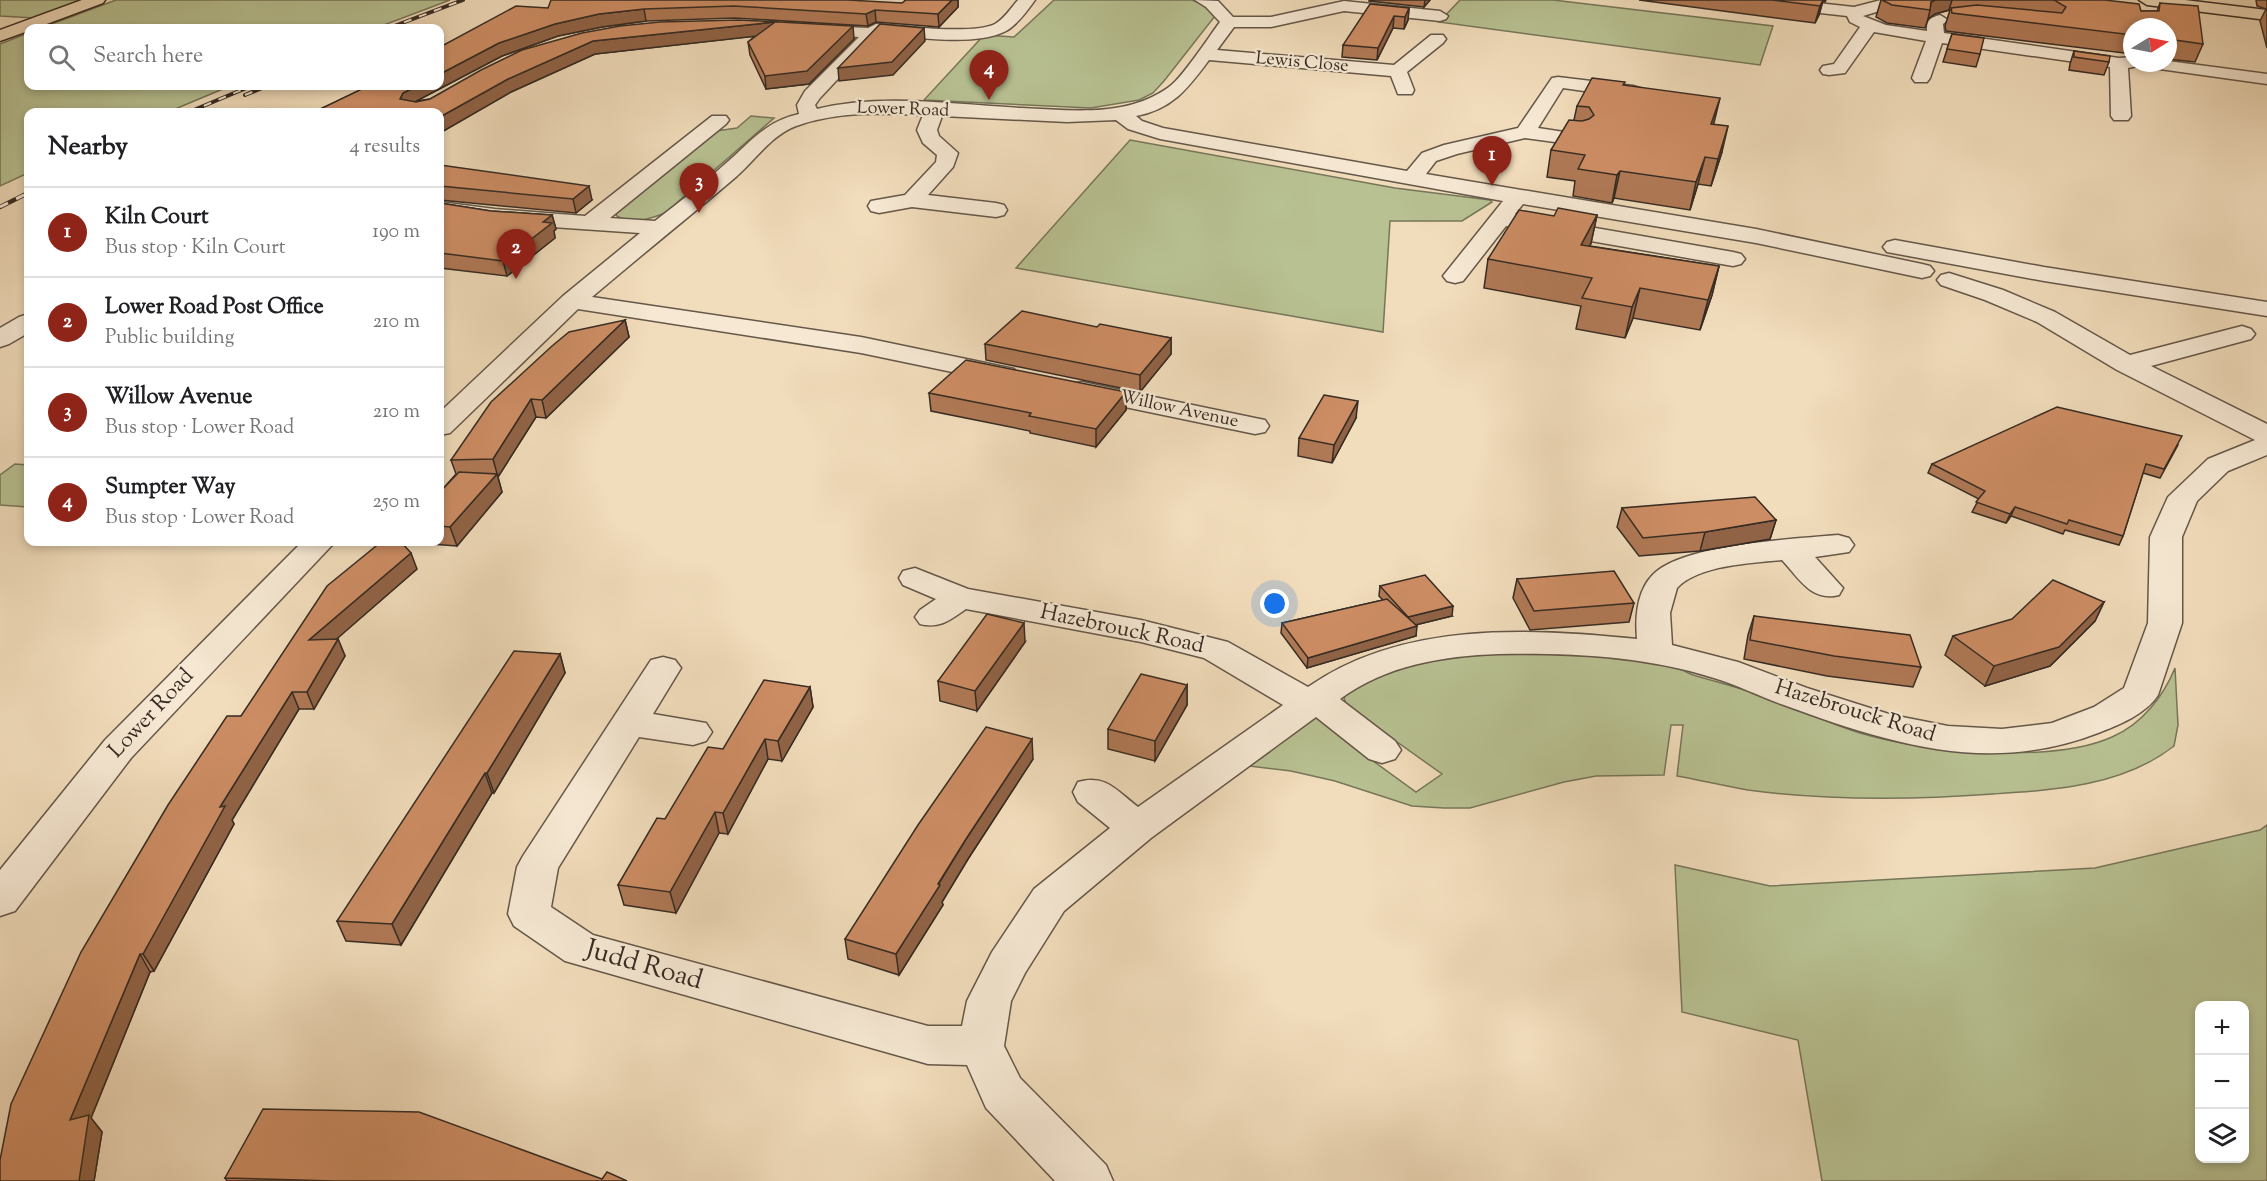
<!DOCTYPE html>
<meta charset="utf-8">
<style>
body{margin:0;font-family:"Sorts Mill Goudy",serif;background:#f6f6f6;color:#202124}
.controls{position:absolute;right:18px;bottom:18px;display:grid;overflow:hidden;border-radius:12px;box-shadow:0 3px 9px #0003}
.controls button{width:54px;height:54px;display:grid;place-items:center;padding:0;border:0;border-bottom:2px solid #e0e0e0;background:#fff;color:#202124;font:30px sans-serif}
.compass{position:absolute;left:2123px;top:18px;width:54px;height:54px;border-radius:50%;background:#fff;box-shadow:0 3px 9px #0003;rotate:80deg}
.you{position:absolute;left:1275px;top:604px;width:21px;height:21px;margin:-15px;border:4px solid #fff;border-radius:50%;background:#1a73e8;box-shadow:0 0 0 9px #1a73e833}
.badge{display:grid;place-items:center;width:39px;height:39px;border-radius:50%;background:#8f2418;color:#fff;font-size:20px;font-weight:700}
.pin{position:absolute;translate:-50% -50px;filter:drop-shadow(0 2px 3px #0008)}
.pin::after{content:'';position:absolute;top:32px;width:21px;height:18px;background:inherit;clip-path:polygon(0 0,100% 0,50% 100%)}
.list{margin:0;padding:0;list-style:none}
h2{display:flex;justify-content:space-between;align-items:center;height:78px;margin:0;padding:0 24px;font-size:26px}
h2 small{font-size:20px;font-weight:400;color:#757577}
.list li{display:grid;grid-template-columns:39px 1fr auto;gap:18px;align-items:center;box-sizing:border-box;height:90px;padding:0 24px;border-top:2px solid #e0e0e0}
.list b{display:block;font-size:22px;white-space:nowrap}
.list p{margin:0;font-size:20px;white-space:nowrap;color:#757577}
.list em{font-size:20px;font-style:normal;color:#757577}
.icon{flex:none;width:33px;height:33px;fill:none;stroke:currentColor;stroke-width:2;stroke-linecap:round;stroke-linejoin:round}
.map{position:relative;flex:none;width:2267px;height:1181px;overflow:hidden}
.search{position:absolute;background:#fff;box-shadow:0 3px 9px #0003;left:24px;top:24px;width:420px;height:66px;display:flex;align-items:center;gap:15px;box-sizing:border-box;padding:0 21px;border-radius:12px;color:#757577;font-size:22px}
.panel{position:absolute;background:#fff;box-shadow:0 3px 9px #0003;left:24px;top:108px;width:420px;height:438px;border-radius:12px}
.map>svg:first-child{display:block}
.green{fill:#b8c192;stroke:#77765a;stroke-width:1.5;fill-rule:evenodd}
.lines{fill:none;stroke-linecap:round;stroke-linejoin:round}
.minor-casing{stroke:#655749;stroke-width:3}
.major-casing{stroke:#362b23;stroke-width:3}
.minor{fill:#f6e8d3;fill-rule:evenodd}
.major{fill:#f1dcbb;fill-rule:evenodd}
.rail-far1-casing{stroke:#362b23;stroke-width:4}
.rail-casing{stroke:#362b23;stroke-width:4.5}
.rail-far1{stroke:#f6e8d3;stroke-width:2;stroke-dasharray:8;stroke-linecap:butt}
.rail{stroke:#f6e8d3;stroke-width:3;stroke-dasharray:9;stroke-linecap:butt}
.wall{fill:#b07956;stroke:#362b23;stroke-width:1.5}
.shaded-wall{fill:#906346;stroke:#362b23;stroke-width:1.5}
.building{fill:#cd8d64;stroke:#362b23;stroke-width:1.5}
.labels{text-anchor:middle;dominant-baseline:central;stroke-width:4.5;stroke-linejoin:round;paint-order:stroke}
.far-street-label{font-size:18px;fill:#362b23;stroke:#f6e8d3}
.street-label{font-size:22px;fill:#362b23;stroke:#f6e8d3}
.near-street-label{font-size:27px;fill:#362b23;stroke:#f6e8d3}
</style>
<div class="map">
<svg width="2267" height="1181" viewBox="0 0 2267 1181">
<rect width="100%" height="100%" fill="#f1dcbb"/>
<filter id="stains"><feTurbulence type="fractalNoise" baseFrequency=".00333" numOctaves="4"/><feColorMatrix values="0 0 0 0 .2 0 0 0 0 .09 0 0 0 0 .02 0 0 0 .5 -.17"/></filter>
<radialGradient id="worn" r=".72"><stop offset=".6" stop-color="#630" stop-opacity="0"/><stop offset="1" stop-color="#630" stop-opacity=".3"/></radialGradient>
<!-- green -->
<g class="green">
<polygon points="0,0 81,0 34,18 0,16"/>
<polygon points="116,0 450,0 376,28 41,28"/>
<polygon points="1054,0 1192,0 1208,6 1215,16 1164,81 1153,93 1139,100 1091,108 924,100 984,35 1014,37"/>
<polygon points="1460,0 1553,0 1773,26 1760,65 1439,22"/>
<polygon points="28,33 28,86 230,86 168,112 28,112 28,173 0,186 0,44"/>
<path d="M751 116 774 118 665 213C650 219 631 225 617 216L615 213 716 131 737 128Z"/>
<polygon points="1130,140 1395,188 1490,200 1492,202 1462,221 1390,221 1383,332 1016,268"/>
<polygon points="15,464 28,465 28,507 0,505 0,475"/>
<path d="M1572 653C1607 657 1642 658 1676 667 1682 669 1687 673 1693 675 1714 681 1736 687 1758 694 1792 707 1826 722 1860 733 1923 752 2052 764 2112 737 2142 724 2163 697 2175 668L2178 725 2174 746C2123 786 2055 790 1993 794 1911 800 1830 801 1748 790 1724 786 1700 780 1677 776L1683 725H1671L1664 775 1596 776 1564 782 1470 808H1444L1412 806 1335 781 1291 771 1249 766 1313 717 1328 719 1369 758 1416 792 1442 774 1355 712 1346 704 1344 698C1349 688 1360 685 1370 680 1434 650 1504 654 1572 653Z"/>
<path d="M2267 825V1181H1822L1798 1040 1682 1012 1675 865 1770 886 2095 868 2260 830ZM2200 1006H2244V1158H2200Z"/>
</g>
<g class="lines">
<defs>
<g id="minor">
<path d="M1018 0H1035C1028 10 1017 25 1006 31 975 47 914 37 880 34L820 98 815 105 817 109C883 93 955 105 1022 108 1072 110 1126 118 1169 87 1183 77 1208 38 1220 22L1206 7 1195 0 1218 1 1233 17H1271L1344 1 1440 11 1448 16 1446 19 1440 21 1344 11 1271 27H1234L1217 50 1394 65 1431 35H1443L1446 39 1443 43 1407 72 1414 90 1412 94H1398L1391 76 1209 60C1188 88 1173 109 1136 116L1142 121 1163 128 1407 171 1422 153 1444 145 1518 128 1552 78 1558 77 1633 86 1640 88 1642 92 1640 96 1633 98 1563 88 1538 128 1584 135 1587 139 1584 143 1577 145 1525 138 1457 154 1436 161 1426 174 1756 229 1922 264 1930 266 1934 271 1930 276 1922 278 1756 243 1523 204 1515 214 1733 252 1741 254 1745 259 1741 264 1733 266 1506 226 1463 281 1455 283 1447 281 1443 276 1503 201 1160 139 1128 129 1116 120 1067 122 942 116 937 130 939 136 958 153 953 167 928 195 996 203 1004 205 1007 210 1004 215 996 217 912 207 879 213 871 211 868 206 871 201 905 195 936 162 937 155 923 143 917 130 923 115C881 113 837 111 796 126 772 135 756 159 737 176 689 217 640 256 592 297L861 337 1014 369 1018 375 1014 381 1005 383 861 353 578 309 450 433 440 435V412L563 296 640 233 495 223 440 215V202L495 209 585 216 712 116H726L729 120 726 124 610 218 655 221C678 203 702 185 724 165 750 143 764 122 799 114L797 105 805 91 859 37 808 34 802 33 800 29 802 25 868 28 876 24C903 26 972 35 995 24 1004 19 1011 8 1018 0Z"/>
<path d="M1740 0H1790L1854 7 1881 0H1908L1906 3 1863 16 1886 25 1927 31C1927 20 1929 18 1940 15L1948 20 1943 24 1944 33 2119 58 2132 57V63H2168V61L2267 74V84L2138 66 2128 68 2131 116 2128 120H2114L2111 116 2110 67 1942 43 1930 78 1927 82H1915L1912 78 1926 41 1874 32 1845 73 1829 75 1823 74 1820 70 1823 66 1834 64 1860 27 1850 22 1847 16 1748 5Z"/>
<polygon points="1895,240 2044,267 2267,302 2267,316 2044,281 1887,252 1883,247 1887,242"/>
<path d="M1949 273 2003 290 2055 312 2130 355 2242 326 2251 329 2255 334 2251 339 2151 366 2267 424V455L2228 471 2197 501 2182 537V623L2158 695C2146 714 2119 725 2098 733 1987 776 1888 743 1781 704 1759 696 1737 685 1714 678 1644 656 1571 653 1499 654 1443 656 1386 665 1340 699L1395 741 1401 750 1395 759 1382 763 1369 759 1316 717 1151 838 1064 911 1025 973 1011 1001 1004 1046 1020 1078 1106 1165 1113 1181H1055L986 1108 967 1065 928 1064 565 961 514 926 508 914 517 867 523 856 651 660 663 657 675 660 681 668 653 714 706 723 712 732 706 741 693 745 639 737 558 868 551 907 593 935 928 1026H962L967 1001 992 952 1034 889 1110 828 1078 802 1073 792 1078 782C1106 774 1117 791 1138 807L1283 705 1204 658 1141 642 966 609C950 620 940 629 920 624L915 617 920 610 936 599 903 585 899 578 903 571 915 568 968 589 1141 620 1228 642 1308 687C1402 621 1527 628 1637 639 1635 616 1637 587 1657 571 1691 544 1794 539 1838 535L1849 538 1854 545 1849 552 1815 557 1843 588 1839 595C1811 602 1799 578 1782 560 1752 563 1698 565 1677 588L1670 613 1672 645 1738 662 1807 688 1892 715 1948 726 2002 729 2052 723 2094 707 2124 688 2148 623 2150 537 2168 497 2208 459 2255 440 2117 370 2037 322 1985 300 1941 285 1937 280 1941 275Z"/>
<polygon points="28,314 28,333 9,344 0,347 0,328 19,317"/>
<polygon points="1082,382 1255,418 1265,420 1269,426 1265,432 1255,434 1072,396 1068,390 1072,384"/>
<polygon points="302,542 335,542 131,758 15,911 0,916 0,870 105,740"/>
</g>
<g id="major">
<polygon points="82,0 105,0 103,3 36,28 28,28 28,31 0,41 0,30"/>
<polygon points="2139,0 2185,0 2267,10 2267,20 2147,5"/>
</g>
</defs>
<!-- minor casing -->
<use href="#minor" class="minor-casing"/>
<!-- major casing -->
<use href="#major" class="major-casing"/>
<!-- minor -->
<use href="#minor" class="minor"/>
<!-- major -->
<use href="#major" class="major"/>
<defs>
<g id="rail-far1">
<polyline points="389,28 463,0"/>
<polyline points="245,95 267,86"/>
<polyline points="189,112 251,86"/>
</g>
<polyline id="rail" points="0,207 28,193"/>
</defs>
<!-- rail-far1 casing -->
<use href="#rail-far1" class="rail-far1-casing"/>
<!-- rail casing -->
<use href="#rail" class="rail-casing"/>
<!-- rail-far1 -->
<use href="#rail-far1" class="rail-far1"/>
<!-- rail -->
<use href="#rail" class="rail"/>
</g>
<!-- wall -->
<g class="wall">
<polygon points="906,0 958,0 958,7 939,27 876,22 868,26 735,18 646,21 602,27 558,36 502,56 416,101 430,99 620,26 854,39 809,84 766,89 750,55 748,42 755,36 595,54 511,92 440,133 440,112 314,112 548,8 902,3"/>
<polygon points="1369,0 1430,0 1424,7 1369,1"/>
<polygon points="1639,0 1826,0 1825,2 1823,1 1819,15 1815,23"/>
<polygon points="1881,0 2105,0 2141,11 2157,11 2160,3 2203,44 2195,62 2168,59 2168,27 2132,27 2132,54 1946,31 1945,26 1950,10 1935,14 1928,19 1925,28 1887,23 1876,17"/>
<polygon points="2256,0 2267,0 2267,48 2260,21 2266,9 2257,6"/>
<polygon points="1409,8 1408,20 1404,29 1393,28 1377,60 1342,57 1343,45"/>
<polygon points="1952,34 1980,54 1976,67 1943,62"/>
<polygon points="2074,51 2109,62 2104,75 2069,70 2070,64"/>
<polygon points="1624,85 1713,124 1722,152 1711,186 1698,184 1690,210 1614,198 1612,203 1573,196 1575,181 1547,177 1551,150 1574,120 1577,106"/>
<polygon points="440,165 592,200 576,213 440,200"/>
<polygon points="440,203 491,211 552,215 556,229 554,231 555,238 507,276 440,268"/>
<polygon points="1597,215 1591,243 1590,246 1719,266 1712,295 1700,330 1633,318 1625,338 1576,329 1581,306 1484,288 1488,259 1554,216"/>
<polygon points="625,320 629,337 546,418 536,417 498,477 502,492 457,546 417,543 416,542 440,542 440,492 456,474 451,460"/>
<polygon points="1097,327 1171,338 1171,354 1140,392 986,360 985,344"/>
<polygon points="1126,392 1126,410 1096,447 1030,433 1030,431 931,411 929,393"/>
<polygon points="1356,418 1332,463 1298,456 1299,438"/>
<polygon points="2178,445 2160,478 2143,473 2123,536 2119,545 2065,530 2063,534 2011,516 2006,523 1972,512 1979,499 1928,473 1932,464"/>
<polygon points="1622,508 1776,520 1770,539 1700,551 1639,556 1617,527"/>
<polygon points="417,569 336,639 338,639 345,656 314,709 299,709 232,820 234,824 154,971 150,972 91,1118 102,1132 94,1181 0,1181 241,716"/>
<polygon points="1517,579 1634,603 1629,622 1530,630 1513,598"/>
<polygon points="1380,586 1452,616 1415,625 1416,636 1307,668 1281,633 1282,623 1383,600 1379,596"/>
<polygon points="2104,602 2095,621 2050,666 1985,686 1945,655 1953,636"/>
<polygon points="1754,616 1921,667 1913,687 1827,676 1744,659 1748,635"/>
<polygon points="1025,642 977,711 940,701 938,681"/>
<polygon points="560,654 565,673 494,793 492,793 401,945 346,941 337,921"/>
<polygon points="1187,685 1187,705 1155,761 1108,749 1108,729"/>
<polygon points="810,687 813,707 782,761 768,759 728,834 719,833 676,913 624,905 618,885 665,819 723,749"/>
<polygon points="1033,759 968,859 942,902 943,905 899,975 848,959 845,939"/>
<polygon points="225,1178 602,1179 627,1181 227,1181"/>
</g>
<!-- shaded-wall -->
<g class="shaded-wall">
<polygon points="952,0 958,0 958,7 939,27 938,14"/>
<polygon points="1425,0 1430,0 1424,7"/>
<polygon points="1823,0 1819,15 1815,23 1820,6"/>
<polygon points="1935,0 1952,0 1949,10 1935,14 1928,19 1930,10 1931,2"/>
<polygon points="1409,8 1408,20 1404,29 1405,17"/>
<polygon points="644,9 646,21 602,27 558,36 502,56 407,106 400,99 403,93 417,86 440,86 440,74 499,43 555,24 599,14"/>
<polygon points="875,10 876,22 868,26 866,14"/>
<polygon points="1394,16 1393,28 1377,60 1378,48"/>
<polygon points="775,22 776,34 595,54 511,92 440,133 440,117 508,79 593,41"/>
<polygon points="853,26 854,39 809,84 766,89 765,76"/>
<polygon points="924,28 925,41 893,75 839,81 838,68"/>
<polygon points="1720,98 1714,123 1705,150 1711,124"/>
<polygon points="1728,126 1722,152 1711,186 1718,159"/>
<polygon points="1705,157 1698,184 1690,210 1696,182"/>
<polygon points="1620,171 1614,198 1612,203 1617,175"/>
<polygon points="589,186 592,200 576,213 573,199"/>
<polygon points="552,215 556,229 554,231 555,238 507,276 503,261 543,222"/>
<polygon points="1597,215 1591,243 1576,274 1581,245"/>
<polygon points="1719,266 1712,295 1700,330 1708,300"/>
<polygon points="1640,288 1633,318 1625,338 1632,307"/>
<polygon points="625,320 629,337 546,418 542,400"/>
<polygon points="1171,338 1171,354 1140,392 1140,375"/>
<polygon points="1126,392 1126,410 1096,447 1096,429"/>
<polygon points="531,399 536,417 498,477 493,459"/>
<polygon points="1358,401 1356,418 1332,463 1334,445"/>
<polygon points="497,474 502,492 457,546 450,527"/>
<polygon points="2015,507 2011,516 2006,523 2010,514"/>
<polygon points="1776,520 1770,539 1700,551 1705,532"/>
<polygon points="411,553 417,569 316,657 309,640"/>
<polygon points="2104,602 2095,621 2050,666 1985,686 1994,666"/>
<polygon points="1453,606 1452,616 1407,627 1408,617"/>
<polygon points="1024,623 1025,642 977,711 975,691"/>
<polygon points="1417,626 1416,636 1307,668 1308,658"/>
<polygon points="338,639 345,656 314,709 307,692"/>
<polygon points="560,654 565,673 494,793 487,773"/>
<polygon points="1187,685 1187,705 1155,761 1155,741"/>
<polygon points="810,687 813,707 782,761 778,741"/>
<polygon points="292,692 299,709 232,820 234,824 154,971 143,954 220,807"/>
<polygon points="765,739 768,759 728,834 723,813"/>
<polygon points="1032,739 1033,759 968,859 942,902 943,905 899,975 896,954 966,839"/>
<polygon points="485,773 492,793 401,945 392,924"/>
<polygon points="715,812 719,833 676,913 670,892"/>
<polygon points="140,954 150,972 91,1118 102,1132 94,1181 79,1181 70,1120"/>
</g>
<!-- building -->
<g class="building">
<polygon points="551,0 848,0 902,3 906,0 952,0 938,14 875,10 866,14 734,6 644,9 599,14 555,24 499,43 440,74 440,47 516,6 548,8"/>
<polygon points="1772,0 1823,0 1820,6"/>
<polygon points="1882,0 1935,0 1931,2 1930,10 1892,5"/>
<polygon points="2054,0 2105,0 2139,4 2141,11 2159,11 2160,3 2198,6 2203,44 2168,39 2168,27 2132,27 2132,35 1952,13 1951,8 1977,5 2062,13 2066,7"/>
<polygon points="1370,4 1409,8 1405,17 1394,16 1378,48 1343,45"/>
<polygon points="739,20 779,22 853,26 807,71 765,76 748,42 775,22 593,41 508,79 440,117 440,112 314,112 368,86 417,86 403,93 400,99 416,102 430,99 481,70 522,50 582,33 620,26 660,22"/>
<polygon points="880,24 924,28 892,62 838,68"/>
<polygon points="1952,34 1984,38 1980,54 1947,49"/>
<polygon points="2074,51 2110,56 2109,62 2074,57"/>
<polygon points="1592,78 1625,82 1623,85 1720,98 1711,124 1728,126 1718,159 1705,157 1696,182 1620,171 1617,175 1578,169 1585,155 1551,150 1569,120 1582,121 1589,119 1594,115 1589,107 1577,106"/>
<polygon points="440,165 589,186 573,199 440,186"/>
<polygon points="440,203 491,211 552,215 543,222 552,223 503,261 440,253"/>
<polygon points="1558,208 1597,215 1581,245 1719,266 1708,300 1640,288 1632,307 1582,298 1592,278 1488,259 1519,210 1554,216"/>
<polygon points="1022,311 1097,327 1100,324 1171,338 1140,375 985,344"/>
<polygon points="625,320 542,400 531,399 493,459 451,460 491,402 552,346 569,332"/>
<polygon points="966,360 1126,392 1096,429 1029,416 1031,413 929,393"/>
<polygon points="1324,395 1358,401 1334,445 1299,438"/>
<polygon points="2057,407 2182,436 2164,469 2146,464 2123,536 2069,520 2067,524 2015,507 2010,514 1976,502 1985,491 1932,464"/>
<polygon points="459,472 497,474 450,527 440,526 440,492"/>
<polygon points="1755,497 1776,520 1705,532 1643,538 1622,508"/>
<polygon points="381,542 401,542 411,553 309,640 338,639 307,692 292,692 220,807 225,806 143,954 140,954 70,1120 89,1115 79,1181 0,1181 0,1160 11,1104 81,952 168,805 227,716 241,716 327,586"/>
<polygon points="1614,571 1634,603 1534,611 1517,579"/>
<polygon points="1425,575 1453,606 1408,617 1380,586"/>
<polygon points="2053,580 2104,602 2059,647 1994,666 1953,636 2012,619"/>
<polygon points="1387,599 1417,626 1308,658 1282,623"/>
<polygon points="987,614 1024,623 975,691 938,681"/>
<polygon points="1754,616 1910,635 1921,667 1834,656 1750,640"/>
<polygon points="514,651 560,654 487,773 485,773 392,924 337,921"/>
<polygon points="1141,674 1187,685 1155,741 1108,729"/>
<polygon points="764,680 810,687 778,741 765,739 723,813 715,812 670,892 618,885 657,818 665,819 708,747 723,749"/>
<polygon points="986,727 1032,739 966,839 938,884 940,885 896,954 845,939 918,825"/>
<polygon points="263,1109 419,1112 602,1179 607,1172 627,1181 335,1181 225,1178"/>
</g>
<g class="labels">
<!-- far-street labels -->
<g class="far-street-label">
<text transform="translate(1302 63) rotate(5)">Lewis Close</text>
<text transform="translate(903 110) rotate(2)">Lower Road</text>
<text transform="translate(1179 410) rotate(12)">Willow Avenue</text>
</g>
<!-- street labels -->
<g class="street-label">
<text transform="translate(1122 630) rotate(12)">Hazebrouck Road</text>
<text transform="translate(1855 712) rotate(17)">Hazebrouck Road</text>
<text transform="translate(152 714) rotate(-47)">Lower Road</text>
</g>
<!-- near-street labels -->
<g class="near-street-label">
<text transform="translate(644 966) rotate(16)">Judd Road</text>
</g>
</g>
<rect width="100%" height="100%" filter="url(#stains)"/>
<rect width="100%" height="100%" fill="url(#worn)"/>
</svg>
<div class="controls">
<button>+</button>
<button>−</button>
<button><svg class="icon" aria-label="layers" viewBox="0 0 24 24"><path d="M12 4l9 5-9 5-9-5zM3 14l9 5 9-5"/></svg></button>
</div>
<svg class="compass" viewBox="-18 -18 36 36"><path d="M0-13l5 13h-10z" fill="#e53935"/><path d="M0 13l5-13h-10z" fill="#757577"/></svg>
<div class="you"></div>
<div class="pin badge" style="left:1492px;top:186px">1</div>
<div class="pin badge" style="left:516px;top:279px">2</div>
<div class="pin badge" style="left:699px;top:213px">3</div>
<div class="pin badge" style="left:989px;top:100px">4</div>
<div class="search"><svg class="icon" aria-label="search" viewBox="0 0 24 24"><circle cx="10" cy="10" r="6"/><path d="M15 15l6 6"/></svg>Search here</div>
<section class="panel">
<h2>Nearby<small>4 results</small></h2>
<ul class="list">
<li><span class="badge">1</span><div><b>Kiln Court</b><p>Bus stop · Kiln Court</p></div><em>190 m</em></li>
<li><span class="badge">2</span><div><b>Lower Road Post Office</b><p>Public building</p></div><em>210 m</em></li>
<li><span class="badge">3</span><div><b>Willow Avenue</b><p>Bus stop · Lower Road</p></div><em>210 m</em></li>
<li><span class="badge">4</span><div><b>Sumpter Way</b><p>Bus stop · Lower Road</p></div><em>250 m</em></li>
</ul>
</section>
</div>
